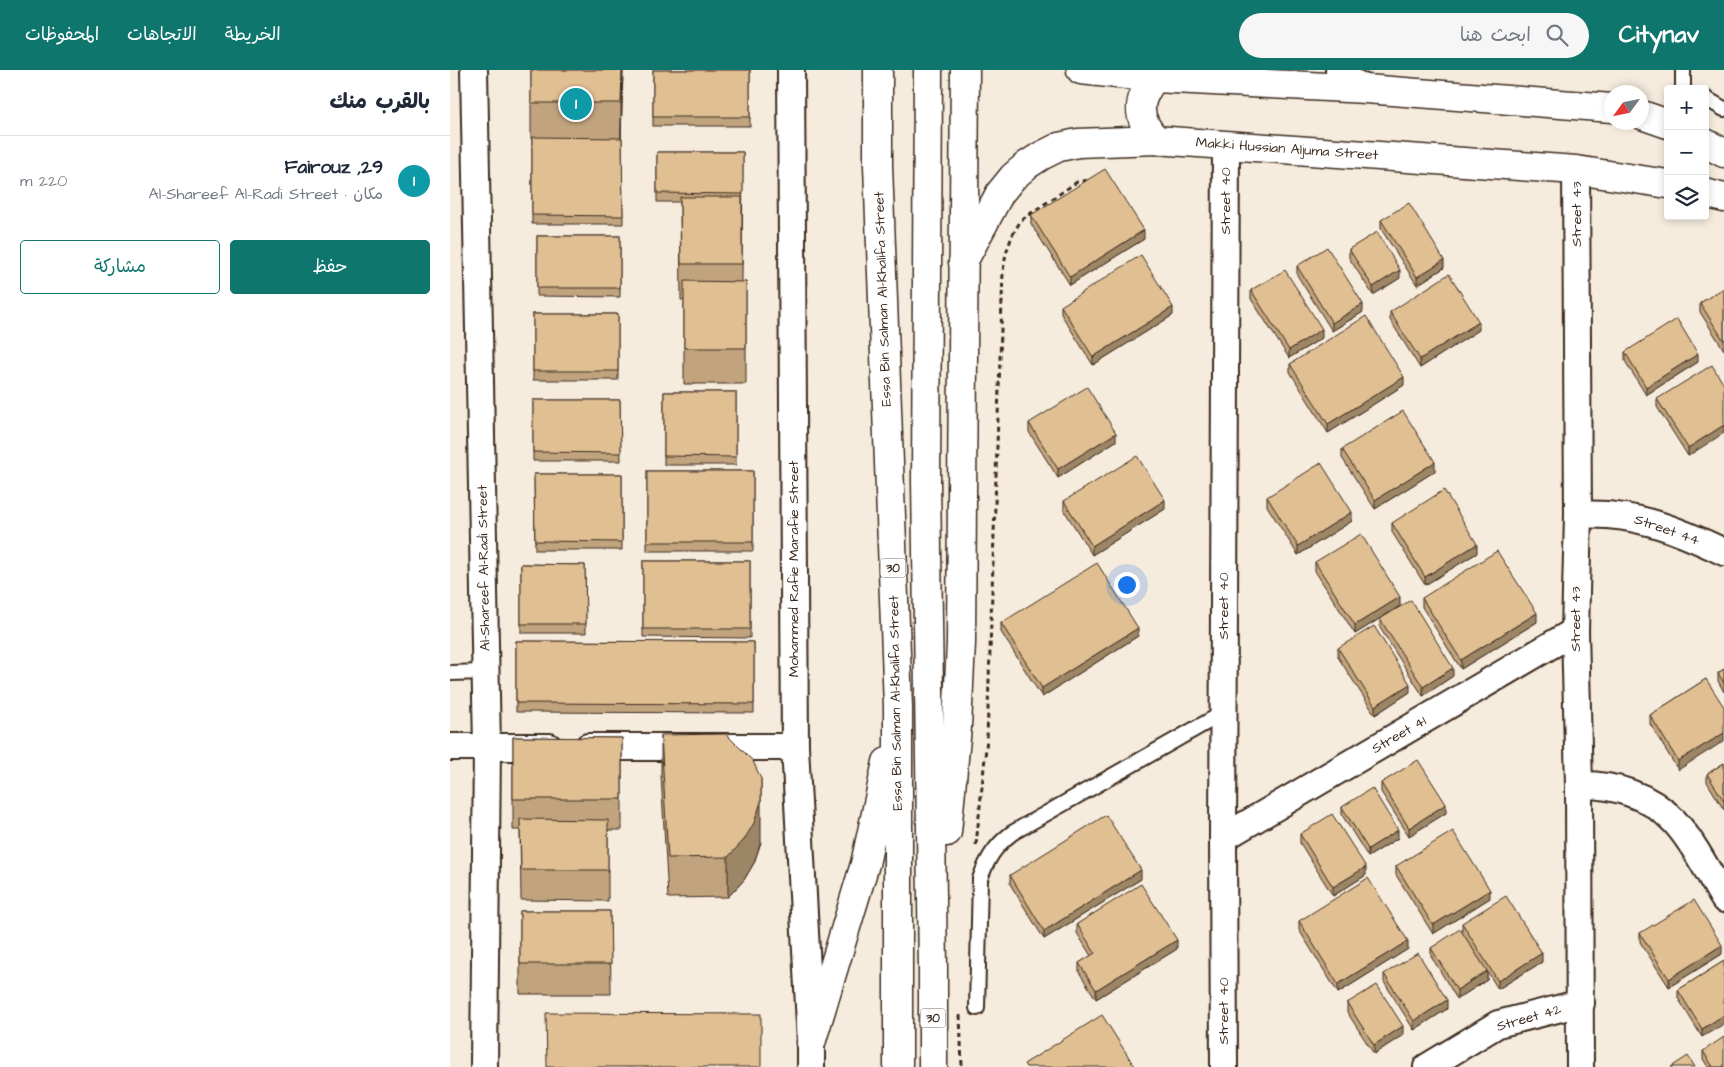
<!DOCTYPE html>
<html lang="ar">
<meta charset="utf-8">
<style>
body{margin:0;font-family:"Architects Daughter","Playpen Sans Arabic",sans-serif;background:#f6f6f7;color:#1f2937;direction:rtl}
.controls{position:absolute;right:15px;top:15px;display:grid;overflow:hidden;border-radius:5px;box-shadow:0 2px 8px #0003}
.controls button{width:45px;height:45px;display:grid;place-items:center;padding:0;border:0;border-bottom:1px solid #e0e1e3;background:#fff;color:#1f2937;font:25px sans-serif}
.compass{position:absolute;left:1154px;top:15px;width:45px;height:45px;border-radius:50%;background:#fff;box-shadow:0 2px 8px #0003;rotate:237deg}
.you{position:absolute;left:676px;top:514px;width:18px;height:18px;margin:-12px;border:4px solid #fff;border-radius:50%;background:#1a73e8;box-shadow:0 0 0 8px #1a73e833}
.badge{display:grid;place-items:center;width:32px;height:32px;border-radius:50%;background:#0f766e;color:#fff;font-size:16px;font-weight:700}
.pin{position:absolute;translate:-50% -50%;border:2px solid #fff;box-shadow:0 1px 5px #0006}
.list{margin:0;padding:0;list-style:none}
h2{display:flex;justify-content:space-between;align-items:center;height:65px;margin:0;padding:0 20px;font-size:21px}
h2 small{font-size:16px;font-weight:400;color:#747a83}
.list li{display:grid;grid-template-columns:32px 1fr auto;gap:15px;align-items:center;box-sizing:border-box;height:90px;padding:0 20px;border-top:1px solid #e0e1e3}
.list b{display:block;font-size:19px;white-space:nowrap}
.list p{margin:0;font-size:16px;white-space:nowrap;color:#747a83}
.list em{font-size:16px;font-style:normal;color:#747a83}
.actions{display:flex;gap:10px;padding:15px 20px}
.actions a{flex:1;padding:11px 0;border:1px solid #0f766e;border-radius:5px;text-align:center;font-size:18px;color:#0f766e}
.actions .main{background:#0f766e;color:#fff}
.icon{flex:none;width:28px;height:28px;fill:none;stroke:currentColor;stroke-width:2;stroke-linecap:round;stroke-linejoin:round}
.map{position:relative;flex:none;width:1274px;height:997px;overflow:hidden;direction:ltr}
header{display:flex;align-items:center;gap:30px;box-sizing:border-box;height:70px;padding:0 25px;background:#0f766e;color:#fff}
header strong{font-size:24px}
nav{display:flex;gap:28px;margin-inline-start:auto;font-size:18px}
.search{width:350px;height:45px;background:#f6f6f7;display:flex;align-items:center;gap:12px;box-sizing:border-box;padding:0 18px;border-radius:28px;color:#747a83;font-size:19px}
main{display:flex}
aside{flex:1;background:#fff}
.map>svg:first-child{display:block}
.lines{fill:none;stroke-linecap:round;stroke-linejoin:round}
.lane-casing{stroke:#3b2a1e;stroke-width:18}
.street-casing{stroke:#3b2a1e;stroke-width:30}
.secondary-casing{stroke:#3b2a1e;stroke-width:31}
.highway-casing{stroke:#3b2a1e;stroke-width:31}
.path{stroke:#3b2a1e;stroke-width:3;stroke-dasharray:5 4;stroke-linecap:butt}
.lane{stroke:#fff;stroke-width:14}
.street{stroke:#fff;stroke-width:26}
.secondary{stroke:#fff;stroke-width:28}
.highway{stroke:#fff;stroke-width:28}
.wall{fill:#c1a47e;stroke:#3b2a1e}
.shaded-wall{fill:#9d8666;stroke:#3b2a1e}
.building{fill:#e0bf92;stroke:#3b2a1e}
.labels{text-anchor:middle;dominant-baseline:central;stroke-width:4;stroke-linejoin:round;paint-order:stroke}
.shield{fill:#fff;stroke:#766a62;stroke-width:1}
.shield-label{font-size:12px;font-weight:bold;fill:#3b2a1e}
.street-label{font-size:14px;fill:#3b2a1e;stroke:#fff}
</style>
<header>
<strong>Citynav</strong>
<div class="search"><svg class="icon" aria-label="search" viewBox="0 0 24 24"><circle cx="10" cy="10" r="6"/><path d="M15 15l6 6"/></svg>ابحث هنا</div>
<nav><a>الخريطة</a><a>الاتجاهات</a><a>المحفوظات</a></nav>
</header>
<main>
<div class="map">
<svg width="1274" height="997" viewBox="0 0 1274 997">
<rect width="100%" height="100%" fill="#f6ecde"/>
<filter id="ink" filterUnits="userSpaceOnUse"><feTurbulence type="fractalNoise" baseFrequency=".02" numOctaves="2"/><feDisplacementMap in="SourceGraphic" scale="10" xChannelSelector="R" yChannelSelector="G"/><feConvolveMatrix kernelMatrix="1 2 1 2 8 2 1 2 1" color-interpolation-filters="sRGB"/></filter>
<g filter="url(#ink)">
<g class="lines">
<defs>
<g id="lane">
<polyline points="1233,19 1233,0"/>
<polyline points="1255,28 1274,39"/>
<polyline points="0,603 36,602"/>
<path d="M527 938 530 809C537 789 545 776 562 763L773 643"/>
</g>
<g id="street">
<polyline points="24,0 37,677 34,997"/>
<polyline points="341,0 345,677 361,973 361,997"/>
<polyline points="889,0 901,11 916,19"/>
<polyline points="1126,100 1128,445 1125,561 1129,715 1130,997"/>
<path d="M1128 445C1182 441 1226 459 1274 482"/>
<polyline points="0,677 99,677"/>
<polyline points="138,677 345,677"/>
<path d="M1129 715C1163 714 1199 725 1224 751 1242 770 1260 805 1274 829"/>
<polyline points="773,768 1125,561"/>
<polyline points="774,997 773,768 776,75"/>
<polyline points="977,997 1048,954 1131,933"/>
</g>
<g id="secondary">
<polyline points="631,0 705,8 916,19 1162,38"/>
<path d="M705 8C686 30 686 48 706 70"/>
<polyline points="1192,45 1218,54"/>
<polyline points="1255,73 1274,83"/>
<polyline points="1255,123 1274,128"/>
<polyline points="513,192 550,123 563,107 577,95 591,86 609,77 628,73 706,70 1126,100 1218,114"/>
</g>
<g id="highway">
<polyline points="428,0 428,95 448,637 448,997"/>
<polyline points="478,0 476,411 483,898 483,997"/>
<polyline points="497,762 507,657 511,573 515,0"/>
<polyline points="361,973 415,794 437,692"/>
</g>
</defs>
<!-- lane casing -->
<use href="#lane" class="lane-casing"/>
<!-- street casing -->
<use href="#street" class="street-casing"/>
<!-- secondary casing -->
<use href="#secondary" class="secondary-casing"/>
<!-- highway casing -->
<use href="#highway" class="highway-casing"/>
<!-- path -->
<g class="path">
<polyline points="526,775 537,668 553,201 556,183 562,166 571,150 627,112 638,110"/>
<polyline points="510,945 512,997"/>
</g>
<!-- lane -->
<use href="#lane" class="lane"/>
<!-- street -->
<use href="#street" class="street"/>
<!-- secondary -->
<use href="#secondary" class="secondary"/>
<!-- highway -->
<use href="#highway" class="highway"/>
</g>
<!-- wall -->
<g class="wall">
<polygon points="81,0 173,0 171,68 172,68 173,154 82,154 82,69 81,69"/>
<rect x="203" y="0" width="97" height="56"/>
<polygon points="207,82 293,82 292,212 296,212 296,314 234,314 234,230 231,230 230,132 207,132"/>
<polygon points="581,145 694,169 620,215 581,154"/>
<polygon points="931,150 994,198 967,215 931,159"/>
<polygon points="87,166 170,166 170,227 87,226"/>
<polygon points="899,179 950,208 923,225 899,188"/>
<polygon points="847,196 913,242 882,261 847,205"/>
<polygon points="1274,218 1274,280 1250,242 1250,233"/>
<polygon points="801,220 872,268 839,288 801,229"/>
<polygon points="611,236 723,245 643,295 611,244"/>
<polygon points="940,242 1029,260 970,298 940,250"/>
<rect x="83" y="244" width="85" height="66"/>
<polygon points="1175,282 1248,292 1196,325 1175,291"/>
<polygon points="840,294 954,315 878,363 840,302"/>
<polygon points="1274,315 1238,386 1207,337 1207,329"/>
<rect x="214" y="322" width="72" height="73"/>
<polygon points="83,330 170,330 171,391 83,391"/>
<polygon points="579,353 666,371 608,408 579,362"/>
<polygon points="892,379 985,401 925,439 892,388"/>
<rect x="197" y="401" width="106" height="80"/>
<polygon points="84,404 172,404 172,480 85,480"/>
<polygon points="817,427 902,451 848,485 817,436"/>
<polygon points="614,431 715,439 642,485 614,440"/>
<polygon points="942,453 1027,483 975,515 942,462"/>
<polygon points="193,491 300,491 300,568 193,567"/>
<polygon points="865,492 950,536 905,564 865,501"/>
<polygon points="71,494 135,495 136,563 71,563"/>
<polygon points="972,528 1087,552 1011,599 972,537"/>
<polygon points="930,549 1003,606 973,626 930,558"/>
<polygon points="551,553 688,566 592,627 551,562"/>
<polygon points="66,571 304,572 304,643 66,642"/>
<polygon points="888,578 960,622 925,645 888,587"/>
<polygon points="1274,599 1274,622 1268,611 1268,603"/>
<polygon points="1256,609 1228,700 1200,654 1200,645"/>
<polygon points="211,665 311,772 304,793 294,810 278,827 218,828 211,705"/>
<polygon points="63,667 172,668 172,760 158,760 158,831 71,830 70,760 63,760"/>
<polygon points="1274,693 1274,740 1257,712 1257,704"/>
<polygon points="931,713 996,743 959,766 931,722"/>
<polygon points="892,737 948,768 918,787 892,745"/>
<polygon points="850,764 916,805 883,826 850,773"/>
<polygon points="946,796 1040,828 983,864 946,805"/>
<polygon points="560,805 691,809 594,869 560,814"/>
<polygon points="70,841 160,841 161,924 70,924"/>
<polygon points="849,851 958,879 888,923 849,860"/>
<polygon points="1012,853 1092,892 1048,919 1037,901 1037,910 1007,929 981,886 981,878 1012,862"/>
<polygon points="627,854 727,879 646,929 629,902 629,893 641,886 627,863"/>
<polygon points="1190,863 1272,884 1219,917 1190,872"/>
<polygon points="1274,891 1252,967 1228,928 1228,920"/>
<polygon points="934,904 997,939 964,960 934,912"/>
<polygon points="897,933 953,965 924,984 897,942"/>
<polygon points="1253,981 1274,997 1258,997 1253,989"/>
</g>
<!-- shaded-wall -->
<g class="shaded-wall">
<polygon points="172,0 173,0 171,69 171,33"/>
<polygon points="694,160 694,169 620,215 620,207"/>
<polygon points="994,190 994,198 967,215 967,207"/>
<polygon points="950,200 950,208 923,225 923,217"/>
<polygon points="913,234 913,242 882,261 882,253"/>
<polygon points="723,237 723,245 643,295 643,287"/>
<polygon points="1029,252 1029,260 970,298 970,289"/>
<polygon points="872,259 872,268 839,288 839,280"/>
<polygon points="1248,284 1248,292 1196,325 1196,317"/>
<polygon points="954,307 954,315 878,363 878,354"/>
<polygon points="1274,355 1274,363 1238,386 1238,378"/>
<polygon points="666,363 666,371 608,408 608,399"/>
<polygon points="985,392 985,401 925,439 925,430"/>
<polygon points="715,430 715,439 642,485 642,476"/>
<polygon points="902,442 902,451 848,485 848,476"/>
<polygon points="1027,474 1027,483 975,515 975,507"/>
<polygon points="950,527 950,536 905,564 905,555"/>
<polygon points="1087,543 1087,552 1011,599 1011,590"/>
<polygon points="688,558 688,566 592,627 592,618"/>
<polygon points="1003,598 1003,606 973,626 973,617"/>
<polygon points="960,614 960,622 925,645 925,636"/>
<polygon points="1274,663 1274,671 1228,700 1228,691"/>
<polygon points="311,709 311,772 304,793 294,810 278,827 278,787"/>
<polygon points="996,734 996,743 959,766 959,758"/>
<polygon points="948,760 948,768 918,787 918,779"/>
<polygon points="916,797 916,805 883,826 883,817"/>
<polygon points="691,800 691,809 594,869 594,861"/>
<polygon points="1040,820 1040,828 983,864 983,855"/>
<polygon points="727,870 727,879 646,929 646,920"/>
<polygon points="958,871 958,879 888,923 888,914"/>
<polygon points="1272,875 1272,884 1219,917 1219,909"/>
<polygon points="1092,883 1092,892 1048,919 1048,911"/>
<polygon points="1037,901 1037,910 1007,929 1007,920"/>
<polygon points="997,930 997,939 964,960 964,951"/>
<polygon points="1274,945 1274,954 1252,967 1252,959"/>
<polygon points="953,956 953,965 924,984 924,975"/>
</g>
<!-- building -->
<g class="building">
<polygon points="81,0 172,0 171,33 81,33"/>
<rect x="203" y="0" width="97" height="47"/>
<polygon points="82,67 172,68 173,146 82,145"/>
<polygon points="207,82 293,82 293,124 207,123"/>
<polygon points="655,99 694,160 620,207 581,145"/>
<polygon points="230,127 292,127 292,194 231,194"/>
<polygon points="959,133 994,190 967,207 931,150"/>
<polygon points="927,162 950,200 923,217 899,179"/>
<rect x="87" y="166" width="83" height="52"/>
<polygon points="877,177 913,234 882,253 847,196"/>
<polygon points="691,185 723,237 643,287 611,236"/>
<polygon points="835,200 872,259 839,280 801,220"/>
<polygon points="999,204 1029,252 970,289 940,242"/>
<polygon points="234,211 296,212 296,278 234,278"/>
<polygon points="1274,218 1274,271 1250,233"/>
<rect x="83" y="244" width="85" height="57"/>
<polygon points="916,246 954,307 878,354 840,294"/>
<polygon points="1227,249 1248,284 1196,317 1175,282"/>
<polygon points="1262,295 1274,315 1274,355 1238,378 1207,329"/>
<polygon points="637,317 666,363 608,399 579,353"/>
<polygon points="214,322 286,322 286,387 214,386"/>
<polygon points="83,330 170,330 171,383 83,382"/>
<polygon points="953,341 985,392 925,430 892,379"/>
<polygon points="687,386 715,430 642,476 614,431"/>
<polygon points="871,393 902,442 848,476 817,427"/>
<rect x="197" y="401" width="106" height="71"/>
<polygon points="84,404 172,404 172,472 85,471"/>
<polygon points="994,420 1027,474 975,507 942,453"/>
<polygon points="911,464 950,527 905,555 865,492"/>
<polygon points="1047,481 1087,543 1011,590 972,528"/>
<rect x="193" y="491" width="107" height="68"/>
<polygon points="647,493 688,558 592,618 551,553"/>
<polygon points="71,494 135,495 136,554 71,554"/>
<polygon points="961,530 1003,598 973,617 930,549"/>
<polygon points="924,556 960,614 925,636 888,578"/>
<polygon points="66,571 304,572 304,634 66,633"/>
<polygon points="1274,599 1274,613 1268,603"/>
<polygon points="1256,609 1274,637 1274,663 1228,691 1200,645"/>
<polygon points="276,664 303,691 311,709 311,732 304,753 294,770 278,787 218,788 211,665"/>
<polygon points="63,667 172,668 172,729 63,729"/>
<polygon points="968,690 996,734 959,758 931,713"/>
<polygon points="1274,693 1274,731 1257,704"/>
<polygon points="922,718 948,760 918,779 892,737"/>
<polygon points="882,744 916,797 883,817 850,764"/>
<polygon points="656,745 691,800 594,861 560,805"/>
<polygon points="70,749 158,750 158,800 71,800"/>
<polygon points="1003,761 1040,820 983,855 946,796"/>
<polygon points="918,808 958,871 888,914 849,851"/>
<polygon points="691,814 727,870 646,920 629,893 645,883 627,854"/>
<polygon points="1056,826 1092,883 1048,911 1012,853"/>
<polygon points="1244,830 1272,875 1219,909 1190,863"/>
<polygon points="70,841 160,841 161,894 70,894"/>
<polygon points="1010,859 1037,901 1007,920 981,878"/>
<polygon points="968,883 997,930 964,951 934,904"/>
<polygon points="1274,891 1274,945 1252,959 1228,920"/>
<polygon points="927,915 953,956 924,975 897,933"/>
<polygon points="96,943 311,944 311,997 97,997"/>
<polygon points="652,945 685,997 576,997 574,994"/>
<polygon points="1274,967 1274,997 1263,997 1253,981"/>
<polygon points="1238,986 1245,997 1221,997"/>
</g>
</g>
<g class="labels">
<!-- shield labels -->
<g class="shield">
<rect x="430.5" y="488.5" width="25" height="19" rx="4"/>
<rect x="470.5" y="938.5" width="25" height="19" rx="4"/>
</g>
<g class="shield-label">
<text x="443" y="498">30</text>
<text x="483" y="948">30</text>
</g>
<!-- street labels -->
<g class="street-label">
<text transform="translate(837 79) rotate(4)">Makki Hussian Aljuma Street</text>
<text transform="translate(776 131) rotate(-90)">Street 40</text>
<text transform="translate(1127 144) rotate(-90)">Street 43</text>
<text transform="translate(433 229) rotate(-92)">Essa Bin Salman Al-Khalifa Street</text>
<text transform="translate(1217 460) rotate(19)">Street 44</text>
<text transform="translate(34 498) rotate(-91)">Al-Shareef Al-Radi Street</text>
<text transform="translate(344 499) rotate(-90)">Mohammed Rafie Marafie Street</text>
<text transform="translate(774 536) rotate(-90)">Street 40</text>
<text transform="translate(1126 549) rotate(-90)">Street 43</text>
<text transform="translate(446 633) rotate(-91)">Essa Bin Salman Al-Khalifa Street</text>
<text transform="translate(949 665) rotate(-30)">Street 41</text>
<text transform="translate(774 941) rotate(-90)">Street 40</text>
<text transform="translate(1079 948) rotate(-16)">Street 42</text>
</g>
</g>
</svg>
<div class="controls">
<button>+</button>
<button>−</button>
<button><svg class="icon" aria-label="layers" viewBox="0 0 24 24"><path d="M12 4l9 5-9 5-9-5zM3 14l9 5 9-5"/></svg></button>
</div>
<svg class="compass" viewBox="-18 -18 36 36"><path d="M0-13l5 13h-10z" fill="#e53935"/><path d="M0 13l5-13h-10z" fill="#747a83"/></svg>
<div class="you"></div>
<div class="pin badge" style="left:126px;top:34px;background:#0f9aa8">1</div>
</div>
<aside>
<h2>بالقرب منك<small></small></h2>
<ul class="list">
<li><span class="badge" style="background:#0f9aa8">1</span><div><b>29, Fairouz</b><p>مكان · Al-Shareef Al-Radi Street</p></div><em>220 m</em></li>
</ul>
<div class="actions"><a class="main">حفظ</a><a>مشاركة</a></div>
</aside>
</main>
